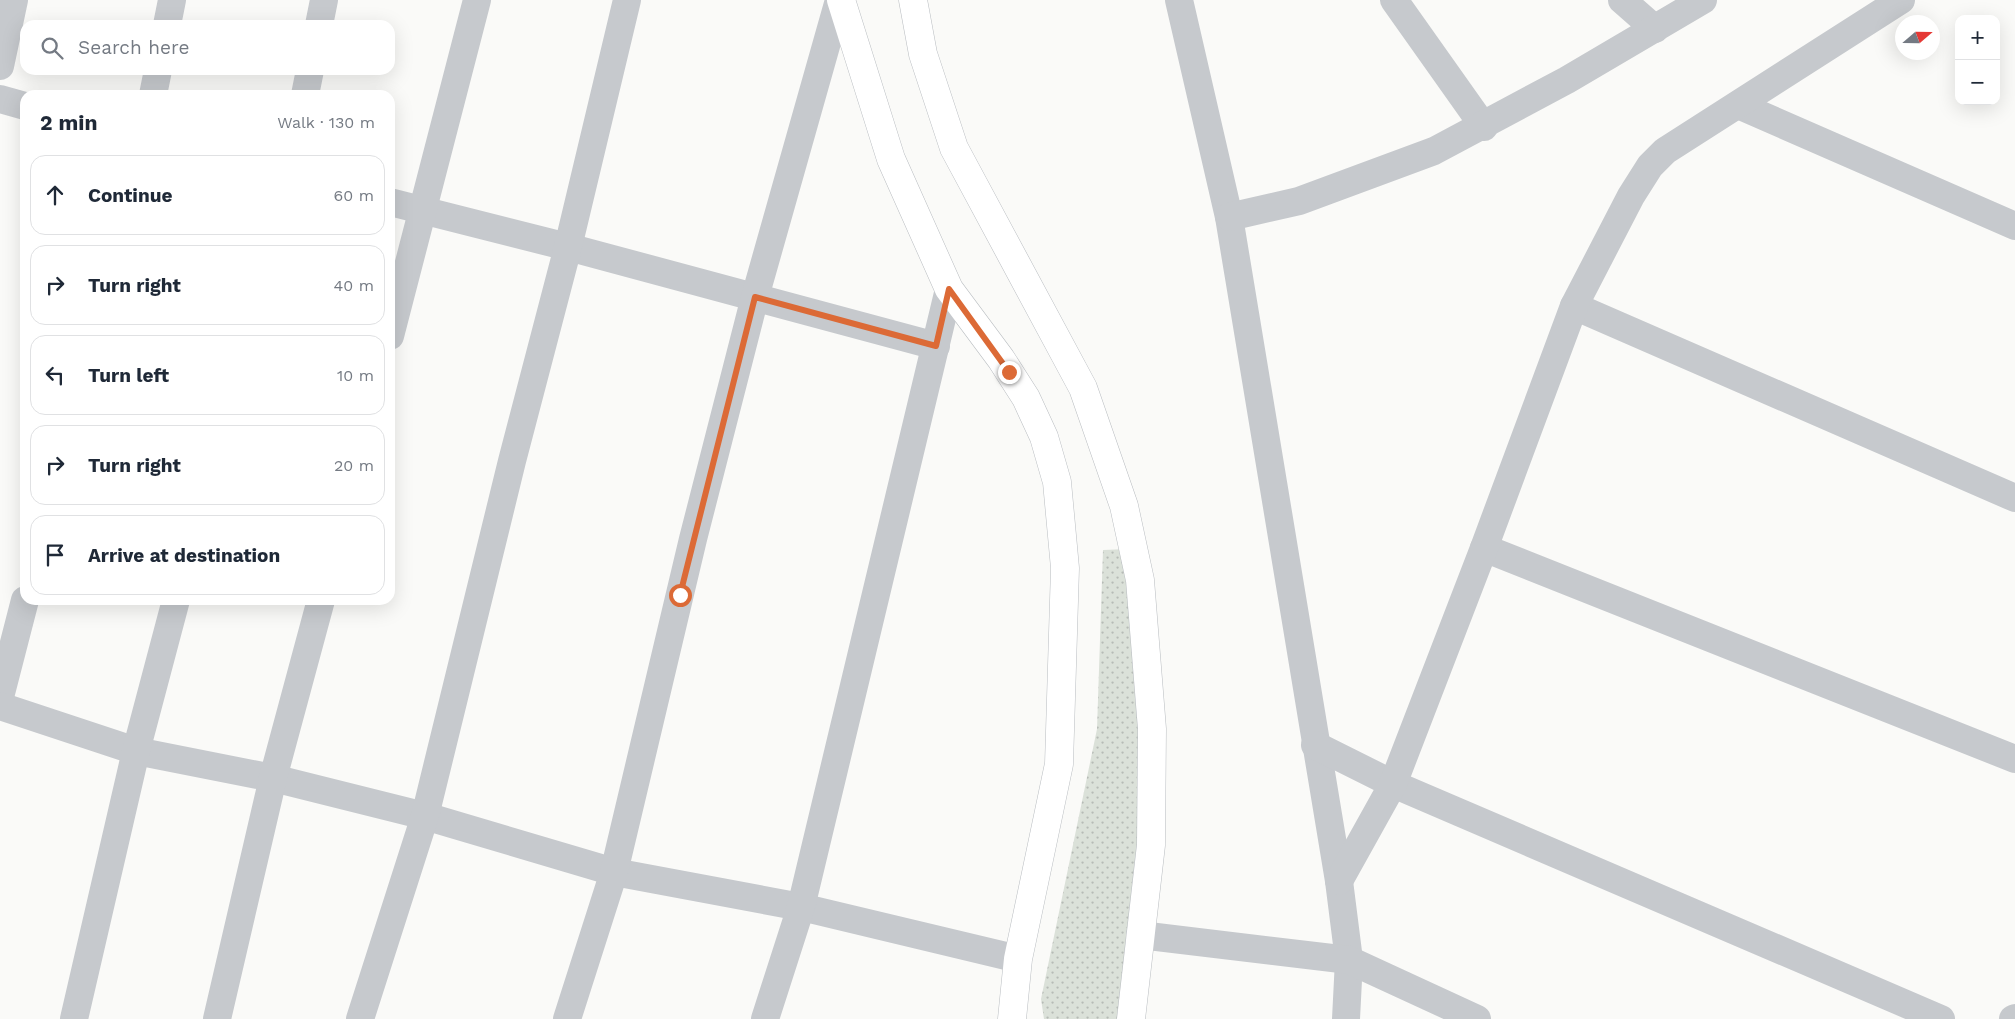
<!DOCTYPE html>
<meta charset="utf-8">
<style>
body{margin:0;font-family:"Work Sans",sans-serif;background:#f6f6f7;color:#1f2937}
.controls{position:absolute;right:15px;top:15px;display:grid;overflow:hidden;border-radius:10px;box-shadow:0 5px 20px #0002}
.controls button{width:45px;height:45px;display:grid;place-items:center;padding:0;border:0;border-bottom:1px solid #e0e1e3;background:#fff;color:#1f2937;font:25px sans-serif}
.compass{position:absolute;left:1895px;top:15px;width:45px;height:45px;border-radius:50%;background:#fff;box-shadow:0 5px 20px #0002;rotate:70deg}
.stop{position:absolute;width:15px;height:15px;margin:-11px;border:4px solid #dc6a36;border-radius:50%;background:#fff}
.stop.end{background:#dc6a36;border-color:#fff;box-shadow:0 1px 5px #0008}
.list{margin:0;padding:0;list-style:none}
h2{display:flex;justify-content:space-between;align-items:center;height:65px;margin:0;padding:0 20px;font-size:21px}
h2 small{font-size:16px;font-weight:400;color:#747a83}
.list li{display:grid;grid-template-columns:32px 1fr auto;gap:15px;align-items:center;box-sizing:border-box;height:80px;margin:0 10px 10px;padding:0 10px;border:1px solid #e0e1e3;border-radius:15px}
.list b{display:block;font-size:19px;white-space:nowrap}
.list em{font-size:16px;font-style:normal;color:#747a83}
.icon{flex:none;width:28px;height:28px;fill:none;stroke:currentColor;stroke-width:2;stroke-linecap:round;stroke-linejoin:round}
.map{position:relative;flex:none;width:2015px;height:1019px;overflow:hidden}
.search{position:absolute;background:#fff;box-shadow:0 5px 20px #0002;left:20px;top:20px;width:375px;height:55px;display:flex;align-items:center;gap:12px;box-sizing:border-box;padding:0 18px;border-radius:15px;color:#747a83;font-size:19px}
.panel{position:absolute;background:#fff;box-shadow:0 5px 20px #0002;left:20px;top:90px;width:375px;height:515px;border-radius:15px}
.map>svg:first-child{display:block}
.grass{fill:url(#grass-dots)}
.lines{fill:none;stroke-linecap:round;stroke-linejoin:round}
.major-casing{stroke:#b9bdc1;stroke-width:29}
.minor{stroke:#c6c9cd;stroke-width:28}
.major{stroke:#fff;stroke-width:28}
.route{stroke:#dc6a36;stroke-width:6}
</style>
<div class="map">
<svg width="2015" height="1019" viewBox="0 0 2015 1019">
<defs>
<pattern id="grass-dots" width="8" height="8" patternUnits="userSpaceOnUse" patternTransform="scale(1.25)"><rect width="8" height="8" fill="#dbe1d9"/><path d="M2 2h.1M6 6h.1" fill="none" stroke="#b6bbb6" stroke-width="1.8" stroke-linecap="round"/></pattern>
</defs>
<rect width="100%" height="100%" fill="#fafaf8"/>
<!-- grass -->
<polygon class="grass" points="1128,549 1148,833 1120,1019 1044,1019 1041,999 1097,729 1103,550"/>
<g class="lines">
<defs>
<g id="major">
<polyline points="841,0 891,159 949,289 1001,359 1026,398 1044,437 1057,482 1065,568 1059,764 1018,959 1012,1019"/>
<polyline points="913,0 923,54 954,148 1083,388 1124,506 1140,580 1152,729 1151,845 1131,1019"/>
</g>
</defs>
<!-- major casing -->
<use href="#major" class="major-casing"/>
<!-- minor -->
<g class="minor">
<polyline points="1179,0 1229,217 1339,881 1349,960 1346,1019"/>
<polyline points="1394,0 1484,127"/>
<polyline points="1622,0 1655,29"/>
<polyline points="167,25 172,0"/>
<polyline points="319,25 324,0"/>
<polyline points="0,66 14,0"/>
<polyline points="153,95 158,70"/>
<polyline points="305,95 310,70"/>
<polyline points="0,99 25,106"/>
<polyline points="1738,105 2015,226"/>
<polyline points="390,202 568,247 936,346"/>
<polyline points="1229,217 1299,201 1434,151 1567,80 1703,0"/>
<polyline points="1574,306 2015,498"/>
<polyline points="390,336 477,0"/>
<polyline points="1484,548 2015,759"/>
<polyline points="0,697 25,600"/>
<polyline points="0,706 136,751 273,778 425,816 614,872 801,907 1018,959"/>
<polyline points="1315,745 1393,784 1941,1019"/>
<polyline points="1339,881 1393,784 1484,548 1574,306 1631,196 1650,166 1665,151 1901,0"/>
<polyline points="1140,935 1349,960 1477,1019"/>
<polyline points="74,1019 136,751 176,600"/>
<polyline points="217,1019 273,778 321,600"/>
<polyline points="360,1019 425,816 512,461 568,247 627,0"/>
<polyline points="567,1019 614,872 693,539 755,297 839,0"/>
<polyline points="765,1019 801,907 949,289"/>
<polyline points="2013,1019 2015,1018"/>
</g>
<!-- major -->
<use href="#major" class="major"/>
</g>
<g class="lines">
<!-- route -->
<polyline class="route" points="680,595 755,297 936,346 949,289 1009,372"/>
</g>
</svg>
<div class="controls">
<button>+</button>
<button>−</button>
</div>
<svg class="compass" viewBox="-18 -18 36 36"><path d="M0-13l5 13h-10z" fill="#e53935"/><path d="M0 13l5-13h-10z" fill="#747a83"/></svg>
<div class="stop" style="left:680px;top:595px"></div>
<div class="stop end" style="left:1009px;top:372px"></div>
<div class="search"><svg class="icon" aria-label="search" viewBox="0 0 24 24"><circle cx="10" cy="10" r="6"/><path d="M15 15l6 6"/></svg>Search here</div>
<section class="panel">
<h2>2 min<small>Walk · 130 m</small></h2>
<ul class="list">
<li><svg class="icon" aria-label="ahead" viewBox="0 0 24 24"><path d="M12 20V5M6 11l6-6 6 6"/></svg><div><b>Continue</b></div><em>60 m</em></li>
<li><svg class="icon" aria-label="right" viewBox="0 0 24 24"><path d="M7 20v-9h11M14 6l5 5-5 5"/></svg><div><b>Turn right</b></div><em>40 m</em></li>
<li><svg class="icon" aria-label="left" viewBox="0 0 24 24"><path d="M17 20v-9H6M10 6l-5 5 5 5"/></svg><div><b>Turn left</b></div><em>10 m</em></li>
<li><svg class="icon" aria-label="right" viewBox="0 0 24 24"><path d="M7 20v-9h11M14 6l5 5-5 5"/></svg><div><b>Turn right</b></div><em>20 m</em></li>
<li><svg class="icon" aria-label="arrive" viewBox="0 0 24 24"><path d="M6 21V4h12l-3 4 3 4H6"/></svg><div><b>Arrive at destination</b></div></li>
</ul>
</section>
</div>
